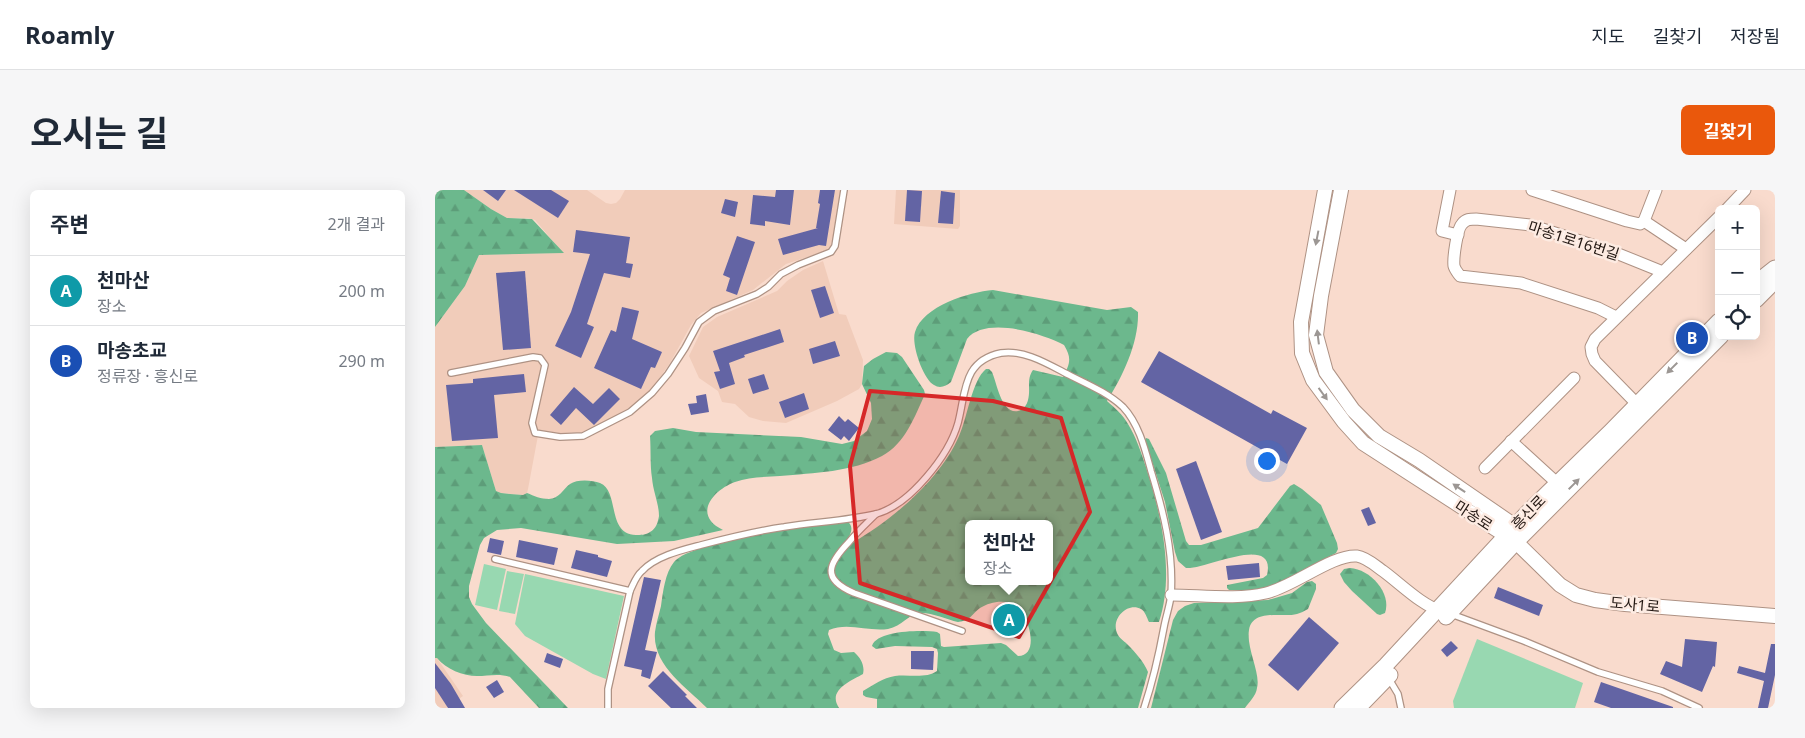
<!DOCTYPE html>
<html lang="ko">
<meta charset="utf-8">
<style>
body{margin:0;font-family:"Noto Sans","Noto Sans KR",sans-serif;background:#f6f6f7;color:#1f2937}
.controls{position:absolute;right:15px;top:15px;display:grid;overflow:hidden;border-radius:8px;box-shadow:0 5px 20px #0002}
.controls button{width:45px;height:45px;display:grid;place-items:center;padding:0;border:0;border-bottom:1px solid #e0e1e3;background:#fff;color:#1f2937;font:25px sans-serif}
.you{position:absolute;left:831px;top:270px;width:18px;height:18px;margin:-12px;border:4px solid #fff;border-radius:50%;background:#1a73e8;box-shadow:0 0 0 8px #1a73e833}
.badge{display:grid;place-items:center;width:32px;height:32px;border-radius:50%;background:#ea580c;color:#fff;font-size:16px;font-weight:700}
.pin{position:absolute;translate:-50% -50%;border:2px solid #fff;box-shadow:0 1px 5px #0006}
.popup{position:absolute;left:530px;top:330px;width:88px;height:65px;box-sizing:border-box;display:grid;place-content:center;border-radius:8px;background:#fff;filter:drop-shadow(0 1px 4px #0005);font-size:16px;white-space:nowrap;color:#747a83}
.popup b{font-size:19px;color:#1f2937}
.popup::after{content:'';position:absolute;left:50%;top:100%;margin-left:-10px;border:10px solid transparent;border-top-color:#fff}
.list{margin:0;padding:0;list-style:none}
h2{display:flex;justify-content:space-between;align-items:center;height:65px;margin:0;padding:0 20px;font-size:21px}
h2 small{font-size:16px;font-weight:400;color:#747a83}
.list li{display:grid;grid-template-columns:32px 1fr auto;gap:15px;align-items:center;box-sizing:border-box;height:70px;padding:0 20px;border-top:1px solid #e0e1e3}
.list b{display:block;font-size:19px;white-space:nowrap}
.list p{margin:0;font-size:16px;white-space:nowrap;color:#747a83}
.list em{font-size:16px;font-style:normal;color:#747a83}
.icon{flex:none;width:28px;height:28px;fill:none;stroke:currentColor;stroke-width:2;stroke-linecap:round;stroke-linejoin:round}
.map{position:relative;flex:none;width:1340px;height:518px;overflow:hidden;border-radius:8px}
header{display:flex;align-items:center;gap:30px;box-sizing:border-box;height:70px;padding:0 25px;background:#fff;border-bottom:1px solid #e0e1e3}
header strong{font-size:24px}
nav{display:flex;gap:28px;margin-inline-start:auto;font-size:18px}
.intro{display:flex;align-items:center;justify-content:space-between;box-sizing:border-box;height:120px;padding:0 30px}
h1{margin:0;font-size:35px}
.button{padding:12px 22px;border-radius:8px;background:#ea580c;color:#fff;font-size:18px;font-weight:700}
main{display:flex;gap:30px;padding:0 30px}
aside{flex:1;background:#fff;border-radius:8px;box-shadow:0 5px 20px #0002}
.map>svg:first-child{display:block}
.built{fill:#f1ccba}
.grass{fill:#98d8b1}
.forest{fill:url(#forest-firs);fill-rule:evenodd}
.building{fill:#6364a4}
.lines{fill:none;stroke-linecap:round;stroke-linejoin:round}
.service-casing{stroke:#ae9284;stroke-width:8}
.minor-casing{stroke:#ae9284;stroke-width:13}
.tertiary-casing{stroke:#ae9284;stroke-width:16}
.secondary-casing{stroke:#ae9284;stroke-width:17}
.service{stroke:#fff;stroke-width:5.5}
.minor{stroke:#fff;stroke-width:11}
.tertiary{stroke:#fff;stroke-width:14}
.secondary{stroke:#fff;stroke-width:15}
.oneway{fill:#9c9794}
.marked{fill:#d62828;fill-opacity:0.2;stroke:#d62828;stroke-width:4;stroke-linejoin:round}
.labels{text-anchor:middle;dominant-baseline:central;stroke-width:5;stroke-linejoin:round;paint-order:stroke}
.street-label{font-size:15px;fill:#221712;stroke:#fdebe2}
</style>
<header>
<strong>Roamly</strong>
<nav><a>지도</a><a>길찾기</a><a>저장됨</a></nav>
</header>
<div class="intro"><h1>오시는 길</h1><a class="button">길찾기</a></div>
<main>
<aside>
<h2>주변<small>2개 결과</small></h2>
<ul class="list">
<li><span class="badge" style="background:#0f9aa8">A</span><div><b>천마산</b><p>장소</p></div><em>200 m</em></li>
<li><span class="badge" style="background:#1a4fb4">B</span><div><b>마송초교</b><p>정류장 · 흥신로</p></div><em>290 m</em></li>
</ul>
</aside>
<div class="map">
<svg width="1340" height="518" viewBox="0 0 1340 518">
<defs>
<pattern id="forest-firs" width="22" height="20" patternUnits="userSpaceOnUse" patternTransform="scale(1.25)"><rect width="22" height="20" fill="#6cb88d"/><path d="M5 1l3.5 6h-7zM16 11l3.5 6h-7z" fill="#5d9d79"/></pattern>
</defs>
<rect width="100%" height="100%" fill="#f9dbcd"/>
<!-- built -->
<g class="built">
<polygon points="29,0 152,0 171,13 176,14 181,13 185,9 190,0 406,0 399,41 396,55 393,60 351,74 318,100 266,123 256,135 235,173 222,192 214,203 192,220 155,240 147,242 124,243 104,240 93,299 92,303 88,305 66,303 61,301 47,255 0,257 0,137 30,96 44,65 128,63 100,30 93,28 72,28 56,19"/>
<polygon points="461,0 525,0 525,36 523,39 459,34"/>
<polygon points="388,71 404,124 411,125 428,170 427,194 424,199 402,211 351,233 328,231 314,227 300,214 287,212 283,201 264,188 254,166 268,137 282,127 342,101 352,91 368,80"/>
<polygon points="0,468 2,468 28,506 11,518 0,518"/>
</g>
<!-- grass -->
<g class="grass">
<polygon points="49,374 71,379 62,420 40,415"/>
<polygon points="72,381 89,384 80,424 64,421"/>
<polygon points="90,384 189,406 171,489 158,484 99,451 90,446 80,434"/>
<polygon points="1042,449 1148,493 1140,518 1019,518 1018,511"/>
</g>
<!-- forest -->
<g class="forest">
<polygon points="0,0 29,0 56,19 72,28 97,29 129,63 44,65 30,96 0,137"/>
<path d="M558 100 672 120 696 117 703 122C704 152 688 186 672 211 680 218 688 225 693 234 701 247 706 262 711 277 726 323 740 384 724 432H714C712 428 710 421 706 419 692 412 676 429 682 443 684 448 689 451 692 454 700 462 709 472 713 482L703 518H442V509L431 507 428 505V501C438 495 448 488 460 486 473 484 491 489 502 481L503 463 502 459 497 457 460 456 441 459 437 456C442 440 488 440 502 442L505 444 506 456 509 457 566 453 571 455 583 466C606 466 593 424 582 416 571 409 556 411 545 418 537 424 535 431 523 432 511 429 496 422 484 423 474 424 467 436 453 439 434 442 413 432 394 440L393 444 399 460 406 463 419 462C426 468 430 476 428 484 416 491 392 500 404 518H272C251 497 217 475 220 442 221 433 224 425 226 416 228 402 230 383 239 372 255 351 381 335 412 331 421 338 414 345 411 353H417C457 330 505 290 524 246 532 229 537 190 551 179H554L557 182C562 193 566 224 583 221 588 220 592 215 593 210 596 199 591 190 598 180L628 187C635 174 637 168 629 155 607 143 550 126 532 149L516 192C511 196 505 199 499 195 488 189 476 154 480 142 488 116 534 102 558 100ZM534 334H614V391H534Z"/>
<path d="M451 162 462 163 467 167 489 200 490 204C480 226 470 254 447 266 417 282 379 283 345 286 331 287 314 287 300 292 276 301 258 326 288 340L239 351 182 354 86 338 62 340 49 348 45 355 34 396V407L37 414 51 433 133 518H104L75 487C64 483 53 486 42 486 28 486 11 479 2 468H0V257L47 255 61 301 66 303 75 304 88 305 92 303C99 306 106 309 114 309 124 309 128 299 135 294 142 289 157 290 165 293 185 301 171 344 201 345 205 345 211 345 215 342 221 339 223 332 224 326 224 314 218 301 217 288 215 275 216 260 215 246L220 241 238 238 261 242 366 247 407 254 419 251 432 241 437 229 436 213 427 194 429 176 438 169Z"/>
<path d="M711 248 714 249 731 283 751 351 754 355H766L823 338 855 296 859 294 867 299 886 315 902 353 903 359 901 363 840 395 819 400H794L792 398V395L828 388 832 385C842 342 770 380 751 378L743 371 740 362 730 312 710 250Z"/>
<path d="M915 378C935 379 957 403 950 423L945 425 942 424 917 401 909 392 905 384 909 379Z"/>
<path d="M877 391 881 394V399L873 419C869 421 866 423 862 424 848 428 818 418 814 440 811 458 826 483 822 498 821 506 814 512 810 518H716L738 430 743 421 750 416 759 413 833 410 857 403 872 392Z"/>
</g>
<!-- building -->
<g class="building">
<polygon points="48,0 71,0 63,11"/>
<polygon points="79,0 116,0 134,11 123,28"/>
<polygon points="341,0 359,0 355,35 330,31 330,36 315,34 318,5 340,7"/>
<polygon points="385,0 400,0 391,56 384,55 348,65 343,49 383,38 381,38 385,14 383,13"/>
<polygon points="472,0 487,1 485,32 470,31"/>
<polygon points="506,1 520,3 518,34 503,33"/>
<polygon points="290,9 303,12 300,27 286,23"/>
<polygon points="141,40 195,47 191,73 198,74 195,88 169,83 152,134 159,137 146,168 120,156 136,122 155,64 138,62"/>
<polygon points="302,46 320,52 302,105 291,101 295,88 288,85"/>
<polygon points="90,81 96,158 68,160 61,83"/>
<polygon points="390,96 399,123 385,128 376,100"/>
<polygon points="187,117 204,121 197,149 227,162 220,178 216,177 206,199 159,178 176,140 181,142"/>
<polygon points="345,139 349,152 309,165 310,167 294,173 300,194 285,199 279,182 285,181 278,161"/>
<polygon points="400,151 405,166 378,174 374,159"/>
<polygon points="724,161 836,224 838,220 872,238 852,274 706,192"/>
<polygon points="89,184 91,202 59,205 63,248 17,251 11,195 38,193 38,189"/>
<polygon points="329,184 334,199 318,204 313,189"/>
<polygon points="139,197 158,214 174,198 185,209 159,235 141,218 126,235 115,225"/>
<polygon points="369,203 374,219 350,228 344,212"/>
<polygon points="271,204 274,222 256,225 253,214 262,213 261,206"/>
<polygon points="404,226 410,232 413,229 424,238 414,251 409,246 406,250 393,240"/>
<polygon points="761,271 787,342 766,350 741,279"/>
<polygon points="934,317 941,333 933,336 926,320"/>
<polygon points="55,348 69,351 66,365 52,362"/>
<polygon points="84,350 123,358 119,375 81,367"/>
<polygon points="141,360 163,365 163,367 177,371 172,387 136,378"/>
<polygon points="824,373 825,387 793,390 791,376"/>
<polygon points="209,387 226,390 210,460 222,462 215,489 206,486 207,480 189,476"/>
<polygon points="1063,397 1108,415 1104,426 1059,408"/>
<polygon points="874,427 904,453 863,501 833,475"/>
<polygon points="1250,449 1282,452 1280,477 1278,476 1267,502 1225,484 1231,471 1247,477"/>
<polygon points="1016,451 1023,458 1012,467 1006,460"/>
<polygon points="1336,454 1340,454 1340,485 1333,518 1323,518 1329,491 1302,483 1304,476 1330,483"/>
<polygon points="476,461 499,461 498,480 476,479"/>
<polygon points="112,463 128,469 125,478 109,472"/>
<polygon points="0,473 16,494 30,518 13,518 0,498"/>
<polygon points="228,481 252,505 250,506 262,518 236,518 213,496"/>
<polygon points="62,490 69,502 59,508 51,497"/>
<polygon points="1166,492 1238,517 1238,518 1176,518 1159,512"/>
</g>
<g class="lines">
<defs>
<g id="service">
<polyline points="16,183 98,167 105,168 110,175 97,233 100,243 125,247 148,246 195,222 217,203 233,184 250,158 264,132 279,121 322,104 333,97 346,84 363,75 396,62 400,56 409,0"/>
<path d="M441 324C432 333 422 342 414 352 393 374 386 389 419 403L527 441"/>
<polyline points="60,369 195,401"/>
<polyline points="1016,424 1089,451 1163,482 1227,501 1264,518"/>
<polyline points="954,489 963,504 966,518"/>
<path d="M173 518V499L195 401C199 393 201 386 207 381 221 366 247 360 266 355 293 348 321 341 349 337 379 332 411 331 441 324 475 315 514 265 523 233 531 203 527 171 566 163 590 159 616 176 636 186 654 195 673 203 688 217 704 234 710 259 716 281 728 320 739 362 736 405 735 415 731 426 729 437 724 464 718 491 709 518"/>
</g>
<g id="minor">
<polyline points="1015,0 1007,41 1023,45"/>
<polyline points="1097,0 1192,31 1205,34 1209,31 1221,0"/>
<polyline points="1292,19 1310,0"/>
<polyline points="1209,31 1251,59"/>
<path d="M1181 127 1163 118 1086 93 1025 86C1023 83 1020 80 1019 76 1018 68 1022 39 1027 34 1031 29 1035 29 1041 29L1095 35 1176 61 1228 82"/>
<polyline points="1202,214 1160,171 1157,164 1156,157 1160,149 1284,27"/>
<polyline points="1076,251 1122,293"/>
<polyline points="1050,278 1139,188"/>
<path d="M736 405C765 405 802 410 831 403 858 397 898 364 922 366 931 367 941 376 948 381 967 395 986 415 1008 422"/>
</g>
<g id="tertiary">
<polyline points="890,0 866,132 867,163 878,190 909,232 928,253 1081,352 1125,395 1141,405 1160,410 1190,414 1340,426"/>
<polyline points="906,0 886,106 881,145 891,182 918,220 944,246 984,270 1080,336 1080,346"/>
</g>
<g id="secondary">
<polyline points="1321,93 1340,78"/>
<polyline points="1321,110 1340,91"/>
<polyline points="1011,427 1081,352 1286,146"/>
<polyline points="907,518 951,475 1093,322 1176,241 1284,131"/>
<polyline points="923,518 955,485"/>
</g>
</defs>
<!-- service casing -->
<use href="#service" class="service-casing"/>
<!-- minor casing -->
<use href="#minor" class="minor-casing"/>
<!-- tertiary casing -->
<use href="#tertiary" class="tertiary-casing"/>
<!-- secondary casing -->
<use href="#secondary" class="secondary-casing"/>
<!-- service -->
<use href="#service" class="service"/>
<!-- minor -->
<use href="#minor" class="minor"/>
<!-- tertiary -->
<use href="#tertiary" class="tertiary"/>
<!-- secondary -->
<use href="#secondary" class="secondary"/>
</g>
<!-- one-way arrows -->
<defs><path id="oneway-solid" d="M-6-.8H1V-3.2L6.5 0L1 3.2V.8H-6Z" transform="scale(1.25)"/></defs>
<g class="oneway">
<use href="#oneway-solid" transform="translate(882 48) rotate(101)"/>
<use href="#oneway-solid" transform="translate(883 147) rotate(-97)"/>
<use href="#oneway-solid" transform="translate(1237 178) rotate(135)"/>
<use href="#oneway-solid" transform="translate(888 204) rotate(54)"/>
<use href="#oneway-solid" transform="translate(1139 294) rotate(-45)"/>
<use href="#oneway-solid" transform="translate(1024 298) rotate(-146)"/>
</g>
<!-- marked area -->
<path class="marked" d="M435 201 558 211 626 228 655 322 584 447 425 393 415 276Z"/>
<g class="labels">
<!-- street labels -->
<g class="street-label">
<text transform="translate(1139 50) rotate(18)">마송1로16번길</text>
<text transform="translate(1093 322) rotate(-46)">흥신로</text>
<text transform="translate(1039 325) rotate(33)">마송로</text>
<text transform="translate(1200 414) rotate(5)">도사1로</text>
</g>
</g>
</svg>
<div class="controls">
<button>+</button>
<button>−</button>
<button><svg class="icon" aria-label="locate" viewBox="0 0 24 24"><circle cx="12" cy="12" r="6"/><path d="M12 2v4M12 18v4M2 12h4M18 12h4"/></svg></button>
</div>
<div class="you"></div>
<div class="pin badge" style="left:574px;top:430px;background:#0f9aa8">A</div>
<div class="popup"><b>천마산</b>장소</div>
<div class="pin badge" style="left:1257px;top:148px;background:#1a4fb4">B</div>
</div>
</main>
